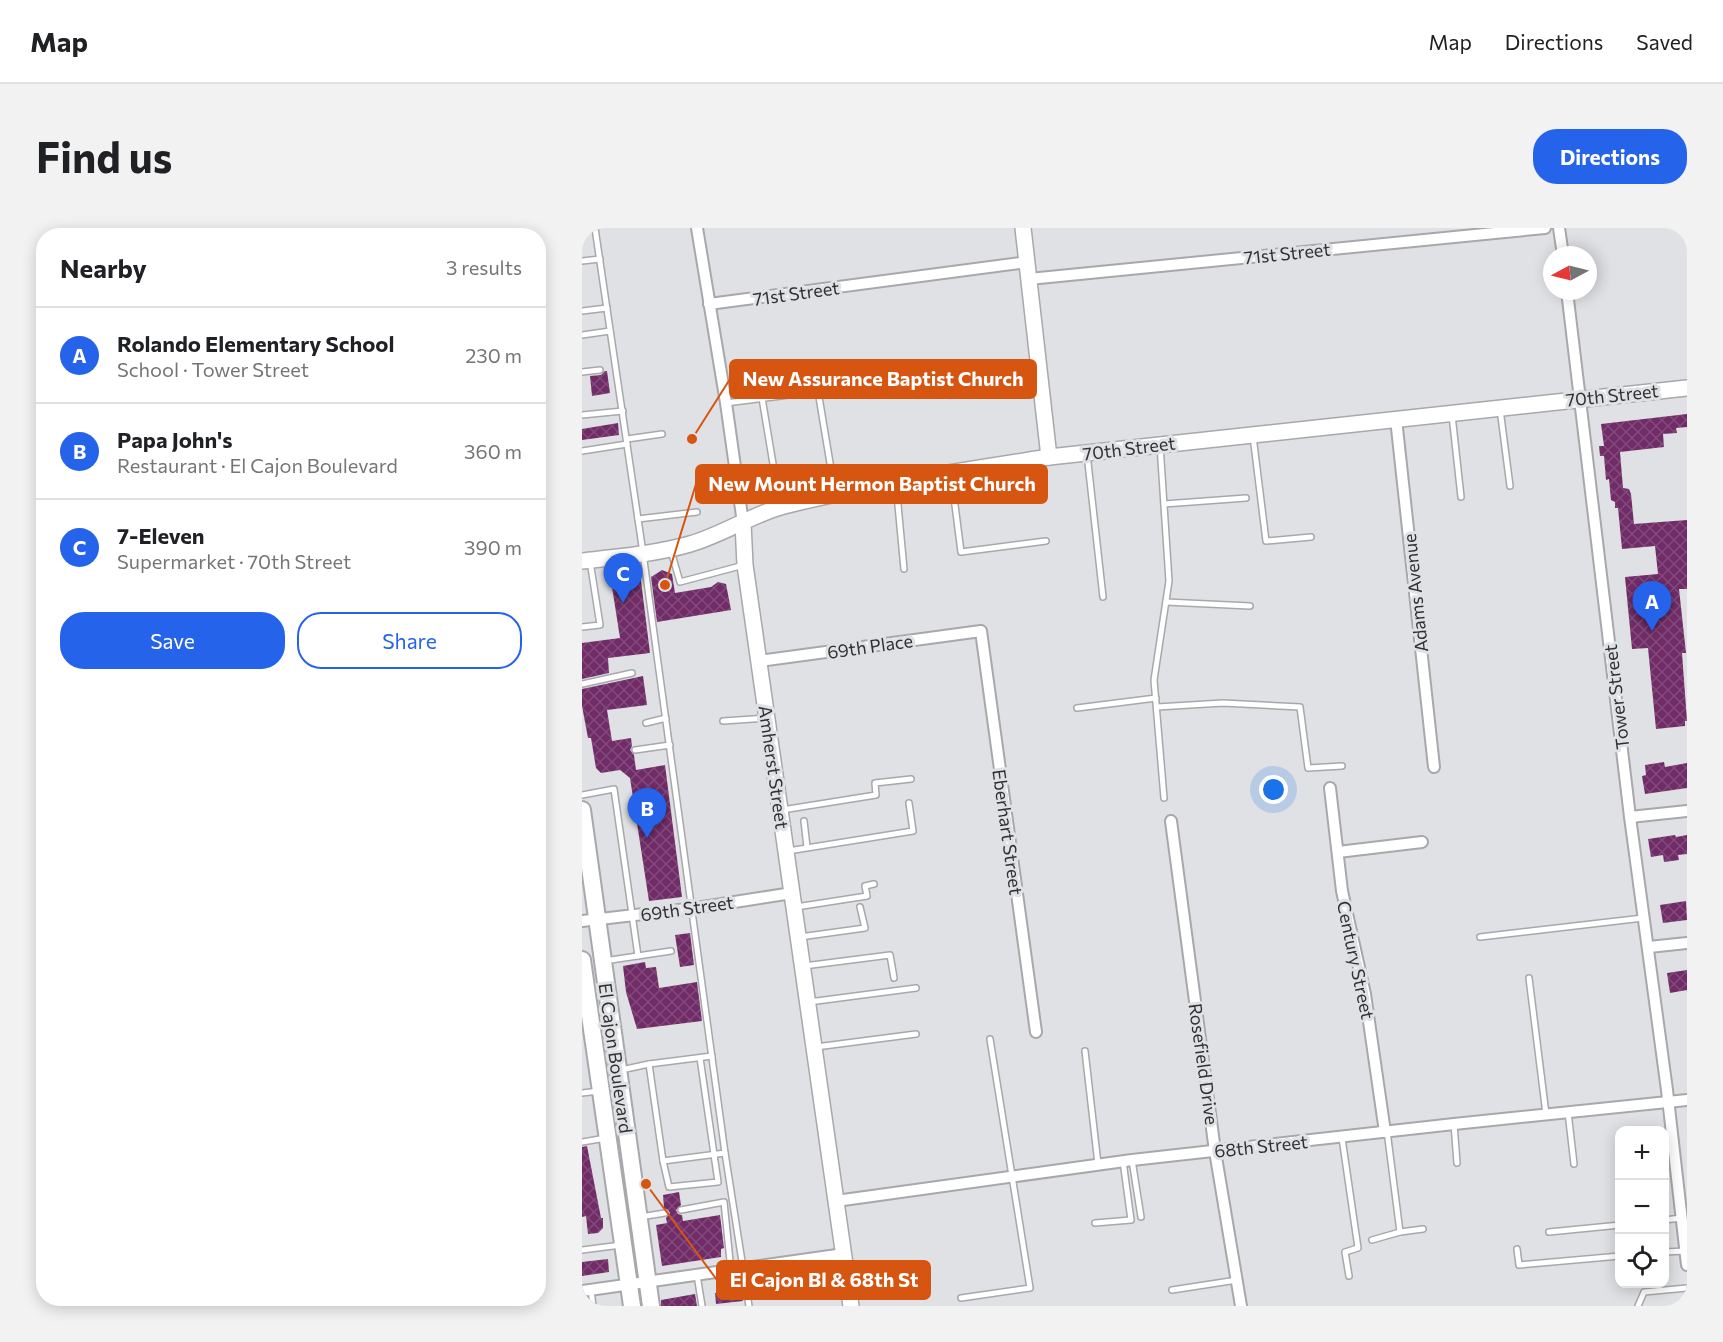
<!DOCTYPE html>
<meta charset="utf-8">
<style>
body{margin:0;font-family:Commissioner,sans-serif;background:#f2f2f2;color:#202124}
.controls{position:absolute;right:18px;bottom:18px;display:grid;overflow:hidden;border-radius:12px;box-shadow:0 3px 15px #0003}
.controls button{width:54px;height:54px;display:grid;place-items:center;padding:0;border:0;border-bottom:2px solid #e0e0e0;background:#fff;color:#202124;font:30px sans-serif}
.compass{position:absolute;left:961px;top:18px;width:54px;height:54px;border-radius:50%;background:#fff;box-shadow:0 3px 15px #0003;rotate:263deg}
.you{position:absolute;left:692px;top:562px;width:21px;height:21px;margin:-15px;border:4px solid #fff;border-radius:50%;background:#1a73e8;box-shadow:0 0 0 9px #1a73e833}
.badge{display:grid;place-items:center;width:39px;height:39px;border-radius:50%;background:#2563eb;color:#fff;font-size:20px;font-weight:700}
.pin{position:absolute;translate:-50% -50px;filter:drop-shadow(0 2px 3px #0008)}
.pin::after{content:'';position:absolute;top:32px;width:21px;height:18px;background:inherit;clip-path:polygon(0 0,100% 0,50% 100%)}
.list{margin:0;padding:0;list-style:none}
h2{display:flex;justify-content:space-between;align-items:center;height:78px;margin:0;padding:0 24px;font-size:26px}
h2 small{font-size:20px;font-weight:400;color:#757577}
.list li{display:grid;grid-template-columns:39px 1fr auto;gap:18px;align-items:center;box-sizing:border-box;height:96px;padding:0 24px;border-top:2px solid #e0e0e0}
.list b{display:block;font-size:22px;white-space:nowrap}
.list p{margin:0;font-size:20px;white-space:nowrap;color:#757577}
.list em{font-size:20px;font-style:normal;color:#757577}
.actions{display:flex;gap:12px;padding:18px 24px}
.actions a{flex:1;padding:14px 0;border:2px solid #2563eb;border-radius:24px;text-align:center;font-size:21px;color:#2563eb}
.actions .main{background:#2563eb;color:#fff}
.icon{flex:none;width:33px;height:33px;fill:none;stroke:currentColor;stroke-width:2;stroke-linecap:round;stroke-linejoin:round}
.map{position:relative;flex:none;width:1105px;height:1078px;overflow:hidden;border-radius:24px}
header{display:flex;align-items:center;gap:36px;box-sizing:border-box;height:84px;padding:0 30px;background:#fff;border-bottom:2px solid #e0e0e0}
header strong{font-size:28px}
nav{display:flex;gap:33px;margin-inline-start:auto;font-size:21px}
.intro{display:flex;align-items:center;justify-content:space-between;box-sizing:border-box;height:144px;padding:0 36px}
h1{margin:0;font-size:42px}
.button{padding:15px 27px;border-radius:24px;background:#2563eb;color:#fff;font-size:21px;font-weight:700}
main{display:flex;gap:36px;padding:0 36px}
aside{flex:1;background:#fff;border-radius:24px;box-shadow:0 3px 15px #0003}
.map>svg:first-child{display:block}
.building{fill:url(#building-cross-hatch)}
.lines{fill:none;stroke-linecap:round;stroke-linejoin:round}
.lane-casing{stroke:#a8a8ac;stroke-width:8}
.street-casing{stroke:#a8a8ac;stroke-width:14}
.secondary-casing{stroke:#a8a8ac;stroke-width:18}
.primary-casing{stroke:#a8a8ac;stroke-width:20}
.lane{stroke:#fff;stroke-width:5}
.street{stroke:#fff;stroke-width:10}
.secondary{stroke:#fff;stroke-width:15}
.primary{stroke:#fff;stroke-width:16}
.labels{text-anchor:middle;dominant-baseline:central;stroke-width:6;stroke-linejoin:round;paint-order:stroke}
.street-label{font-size:18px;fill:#303032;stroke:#e0e1e4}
.leader{fill:none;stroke:#d65510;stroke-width:2}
.callout-dot{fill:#d65510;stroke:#e0e1e4;stroke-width:2}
.callout{fill:#d65510;stroke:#d65510;stroke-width:2}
.callout-label{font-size:20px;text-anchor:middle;font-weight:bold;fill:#fff}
</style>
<header>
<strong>Map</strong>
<nav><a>Map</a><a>Directions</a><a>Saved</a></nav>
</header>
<div class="intro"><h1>Find us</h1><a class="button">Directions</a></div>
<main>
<aside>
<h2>Nearby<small>3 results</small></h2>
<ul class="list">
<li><span class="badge">A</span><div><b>Rolando Elementary School</b><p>School · Tower Street</p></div><em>230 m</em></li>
<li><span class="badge">B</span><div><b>Papa John's</b><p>Restaurant · El Cajon Boulevard</p></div><em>360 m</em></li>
<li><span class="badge">C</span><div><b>7-Eleven</b><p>Supermarket · 70th Street</p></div><em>390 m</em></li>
</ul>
<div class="actions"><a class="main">Save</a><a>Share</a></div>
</aside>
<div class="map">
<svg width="1105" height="1078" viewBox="0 0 1105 1078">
<defs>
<pattern id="building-cross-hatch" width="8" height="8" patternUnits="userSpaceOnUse" patternTransform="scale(1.5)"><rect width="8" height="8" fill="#712c68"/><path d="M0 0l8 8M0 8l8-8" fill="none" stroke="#814a7a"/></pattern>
</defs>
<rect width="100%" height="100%" fill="#e0e1e4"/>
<!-- building -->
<g class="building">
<polygon points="23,143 25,143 28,165 10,168 8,148 19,147"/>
<polygon points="1105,186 1105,199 1094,200 1095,205 1081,206 1082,219 1038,224 1041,260 1047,261 1049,266 1052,296 1105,292 1105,361 1097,361 1104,425 1100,425 1105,493 1103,493 1103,498 1074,501 1066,420 1050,421 1043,349 1076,346 1073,318 1040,321 1036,280 1033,280 1033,274 1029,272 1027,251 1024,252 1022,228 1018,228 1017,218 1022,218 1019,196"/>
<polygon points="36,195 37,207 0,212 0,201"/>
<polygon points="80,342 90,346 93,365 129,359 136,354 144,356 149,382 75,394 69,349"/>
<polygon points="58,345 68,425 26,430 27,445 0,451 0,415 38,410 30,359 38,358 37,349"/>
<polygon points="61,448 65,477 25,482 30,513 49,510 50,518 48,522 52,527 54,542 83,537 100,669 67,673 48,550 38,542 19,545 14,540 9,510 6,510 0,478 0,461"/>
<polygon points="1082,534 1083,539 1105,535 1105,560 1063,566 1060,548 1064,547 1063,537"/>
<polygon points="1093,607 1094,609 1105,607 1105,626 1096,627 1097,632 1082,634 1081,627 1069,629 1066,611"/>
<polygon points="1104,673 1105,692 1081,695 1078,677"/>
<polygon points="108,705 112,737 98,739 93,707"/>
<polygon points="63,734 64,740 74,739 77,760 115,754 120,793 55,801 44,764 41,738"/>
<polygon points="1105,742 1105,762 1088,765 1085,745"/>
<polygon points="5,918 19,990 21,990 21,1000 16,1005 6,1006 4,988 0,989 0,919"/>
<polygon points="97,964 99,977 94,982 96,986 100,987 101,993 138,987 142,1020 139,1021 139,1029 80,1038 74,997 85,995 84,990 88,985 86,982 82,980 81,967"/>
<polygon points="26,1031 27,1044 0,1048 0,1034"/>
<polygon points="155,1060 155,1063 159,1062 161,1073 134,1076 133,1065 137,1065 137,1062"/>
<polygon points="113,1066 115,1078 79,1078 79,1072"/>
</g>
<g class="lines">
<defs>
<g id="lane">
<polyline points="13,0 61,325 143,925 167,1078"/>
<polyline points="0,33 18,31"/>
<polyline points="0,83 25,80"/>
<polyline points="0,107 28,103"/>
<polyline points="0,144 18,142"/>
<polyline points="236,163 253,265"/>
<polyline points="180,170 198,278"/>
<polyline points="144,175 455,135"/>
<polyline points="918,181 928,258"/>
<polyline points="0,187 41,183"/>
<polyline points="870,187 879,269"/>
<polyline points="671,208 684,313 729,309"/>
<polyline points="45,211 80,206"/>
<polyline points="578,217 587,353 572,452 582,570"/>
<polyline points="0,223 45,216"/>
<polyline points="505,226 521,369"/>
<polyline points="369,246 379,324 464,313"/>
<polyline points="314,256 322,341"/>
<polyline points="582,276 664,270"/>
<polyline points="56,291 115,284"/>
<polyline points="89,323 98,354 162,337"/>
<polyline points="584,374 668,378"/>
<polyline points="0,399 18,397 8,333"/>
<polyline points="0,456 50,445"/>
<polyline points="575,479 641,475 718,479 726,540 760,538"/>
<polyline points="495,480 574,470"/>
<polyline points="141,493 184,490"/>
<polyline points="64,495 84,490"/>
<polyline points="53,522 88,517"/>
<polyline points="0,567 32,561 56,728"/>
<polyline points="200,582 294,567 293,555 329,551"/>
<polyline points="222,593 225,619"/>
<polyline points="206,623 331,603 327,575"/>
<polyline points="214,679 285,668 283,658 292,656"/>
<polyline points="218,709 283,700 278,679"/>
<polyline points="898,709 1061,690"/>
<polyline points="22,733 89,723"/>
<polyline points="222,738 308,727 312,750"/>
<polyline points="947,750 964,886"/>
<polyline points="227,774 334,760"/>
<polyline points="234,819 334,806"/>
<polyline points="503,823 516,936"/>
<polyline points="130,828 67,836 81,933 143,925"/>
<polyline points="39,842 67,836"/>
<polyline points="0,865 17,863"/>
<polyline points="986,884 992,936"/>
<polyline points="872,896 875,935"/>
<polyline points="760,910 776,1020 763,1024 767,1048"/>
<polyline points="0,914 24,910"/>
<polyline points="550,932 559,989"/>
<polyline points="81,933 87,959 136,954 118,830"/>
<polyline points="99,982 142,974 149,1043"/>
<polyline points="58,989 83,985"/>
<polyline points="1082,992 1100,990"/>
<polyline points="513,995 549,992 541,933"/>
<polyline points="818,1004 841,1001"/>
<polyline points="967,1004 1038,997"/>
<polyline points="790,1012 818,1004 805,903"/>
<polyline points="935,1021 937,1037 1038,1028"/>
<polyline points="0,1022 39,1017"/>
<polyline points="1082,1024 1104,1023"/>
<polyline points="115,1047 120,1078"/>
<polyline points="9,1062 11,1078"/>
<polyline points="590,1062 655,1052"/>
<polyline points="379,1070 448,1060 408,811"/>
<polyline points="1056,1078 1062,1064 1105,1060"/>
</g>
<g id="street">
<polyline points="115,0 144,175 161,295"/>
<polyline points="977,0 981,27"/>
<polyline points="447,51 963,0"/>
<polyline points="985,63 1048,589 1085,862 1105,1037"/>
<polyline points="127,76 445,34"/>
<polyline points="814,191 852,539"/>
<polyline points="177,433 399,403 454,804"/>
<polyline points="748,560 760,663 783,766 803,904"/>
<polyline points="1048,589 1105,583"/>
<polyline points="589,593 633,923 659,1078"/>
<polyline points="756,624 840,614"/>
<polyline points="0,693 114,680 210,665"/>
<polyline points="1067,719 1105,715"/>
<polyline points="254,973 550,932 872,896 1105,872"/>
<polyline points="0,1063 262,1026"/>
</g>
<g id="secondary">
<polyline points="441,0 467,229"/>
<polyline points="161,295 163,337 269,1078"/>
<path d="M0 333C36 329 73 326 108 316 140 307 171 286 202 278 289 256 378 243 467 229L1105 160"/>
</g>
<g id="primary">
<polyline points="0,582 69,1078"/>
<polyline points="0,732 50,1078"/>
</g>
</defs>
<!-- lane casing -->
<use href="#lane" class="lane-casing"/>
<!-- street casing -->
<use href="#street" class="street-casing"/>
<!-- secondary casing -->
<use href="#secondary" class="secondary-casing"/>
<!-- primary casing -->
<use href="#primary" class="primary-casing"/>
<!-- lane -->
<use href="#lane" class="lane"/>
<!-- street -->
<use href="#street" class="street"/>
<!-- secondary -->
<use href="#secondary" class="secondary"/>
<!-- primary -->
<use href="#primary" class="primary"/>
</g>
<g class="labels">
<!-- street labels -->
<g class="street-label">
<text transform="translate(705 25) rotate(-6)">71st Street</text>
<text transform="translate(214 65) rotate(-8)">71st Street</text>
<text transform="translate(1030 167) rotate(-6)">70th Street</text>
<text transform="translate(547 220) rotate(-7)">70th Street</text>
<text transform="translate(833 365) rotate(-96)">Adams Avenue</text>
<text transform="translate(288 418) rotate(-8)">69th Place</text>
<text transform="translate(1034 469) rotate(-97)">Tower Street</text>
<text transform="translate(192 539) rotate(82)">Amherst Street</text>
<text transform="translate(426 604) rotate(82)">Eberhart Street</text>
<text transform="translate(105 680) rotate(-8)">69th Street</text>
<text transform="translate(774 732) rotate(78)">Century Street</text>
<text transform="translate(34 830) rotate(82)">El Cajon Boulevard</text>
<text transform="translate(622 836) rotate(82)">Rosefield Drive</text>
<text transform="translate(679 918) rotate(-6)">68th Street</text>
</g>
</g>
<!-- callouts -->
<path class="leader" d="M110 211L148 151M83 357L114 256M64 956L135 1052"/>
<g class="callout-dot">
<circle cx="110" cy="211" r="6"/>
<circle cx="83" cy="357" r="6"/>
<circle cx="64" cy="956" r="6"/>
</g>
<g class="callout">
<rect x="148" y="132" width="306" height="38" rx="6"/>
<rect x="114" y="237" width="351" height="38" rx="6"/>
<rect x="135" y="1033" width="213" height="38" rx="6"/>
</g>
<g class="callout-label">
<text x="301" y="158">New Assurance Baptist Church</text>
<text x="290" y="263">New Mount Hermon Baptist Church</text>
<text x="242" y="1059">El Cajon Bl &amp; 68th St</text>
</g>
</svg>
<div class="controls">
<button>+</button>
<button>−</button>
<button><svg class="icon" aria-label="locate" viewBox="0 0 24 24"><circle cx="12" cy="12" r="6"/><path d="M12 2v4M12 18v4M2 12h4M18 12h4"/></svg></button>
</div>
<svg class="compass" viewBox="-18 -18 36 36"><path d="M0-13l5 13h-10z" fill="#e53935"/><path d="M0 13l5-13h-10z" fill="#757577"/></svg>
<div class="you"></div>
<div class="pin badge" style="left:1070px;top:403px">A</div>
<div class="pin badge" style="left:65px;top:610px">B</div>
<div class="pin badge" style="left:41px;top:375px">C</div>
</div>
</main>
